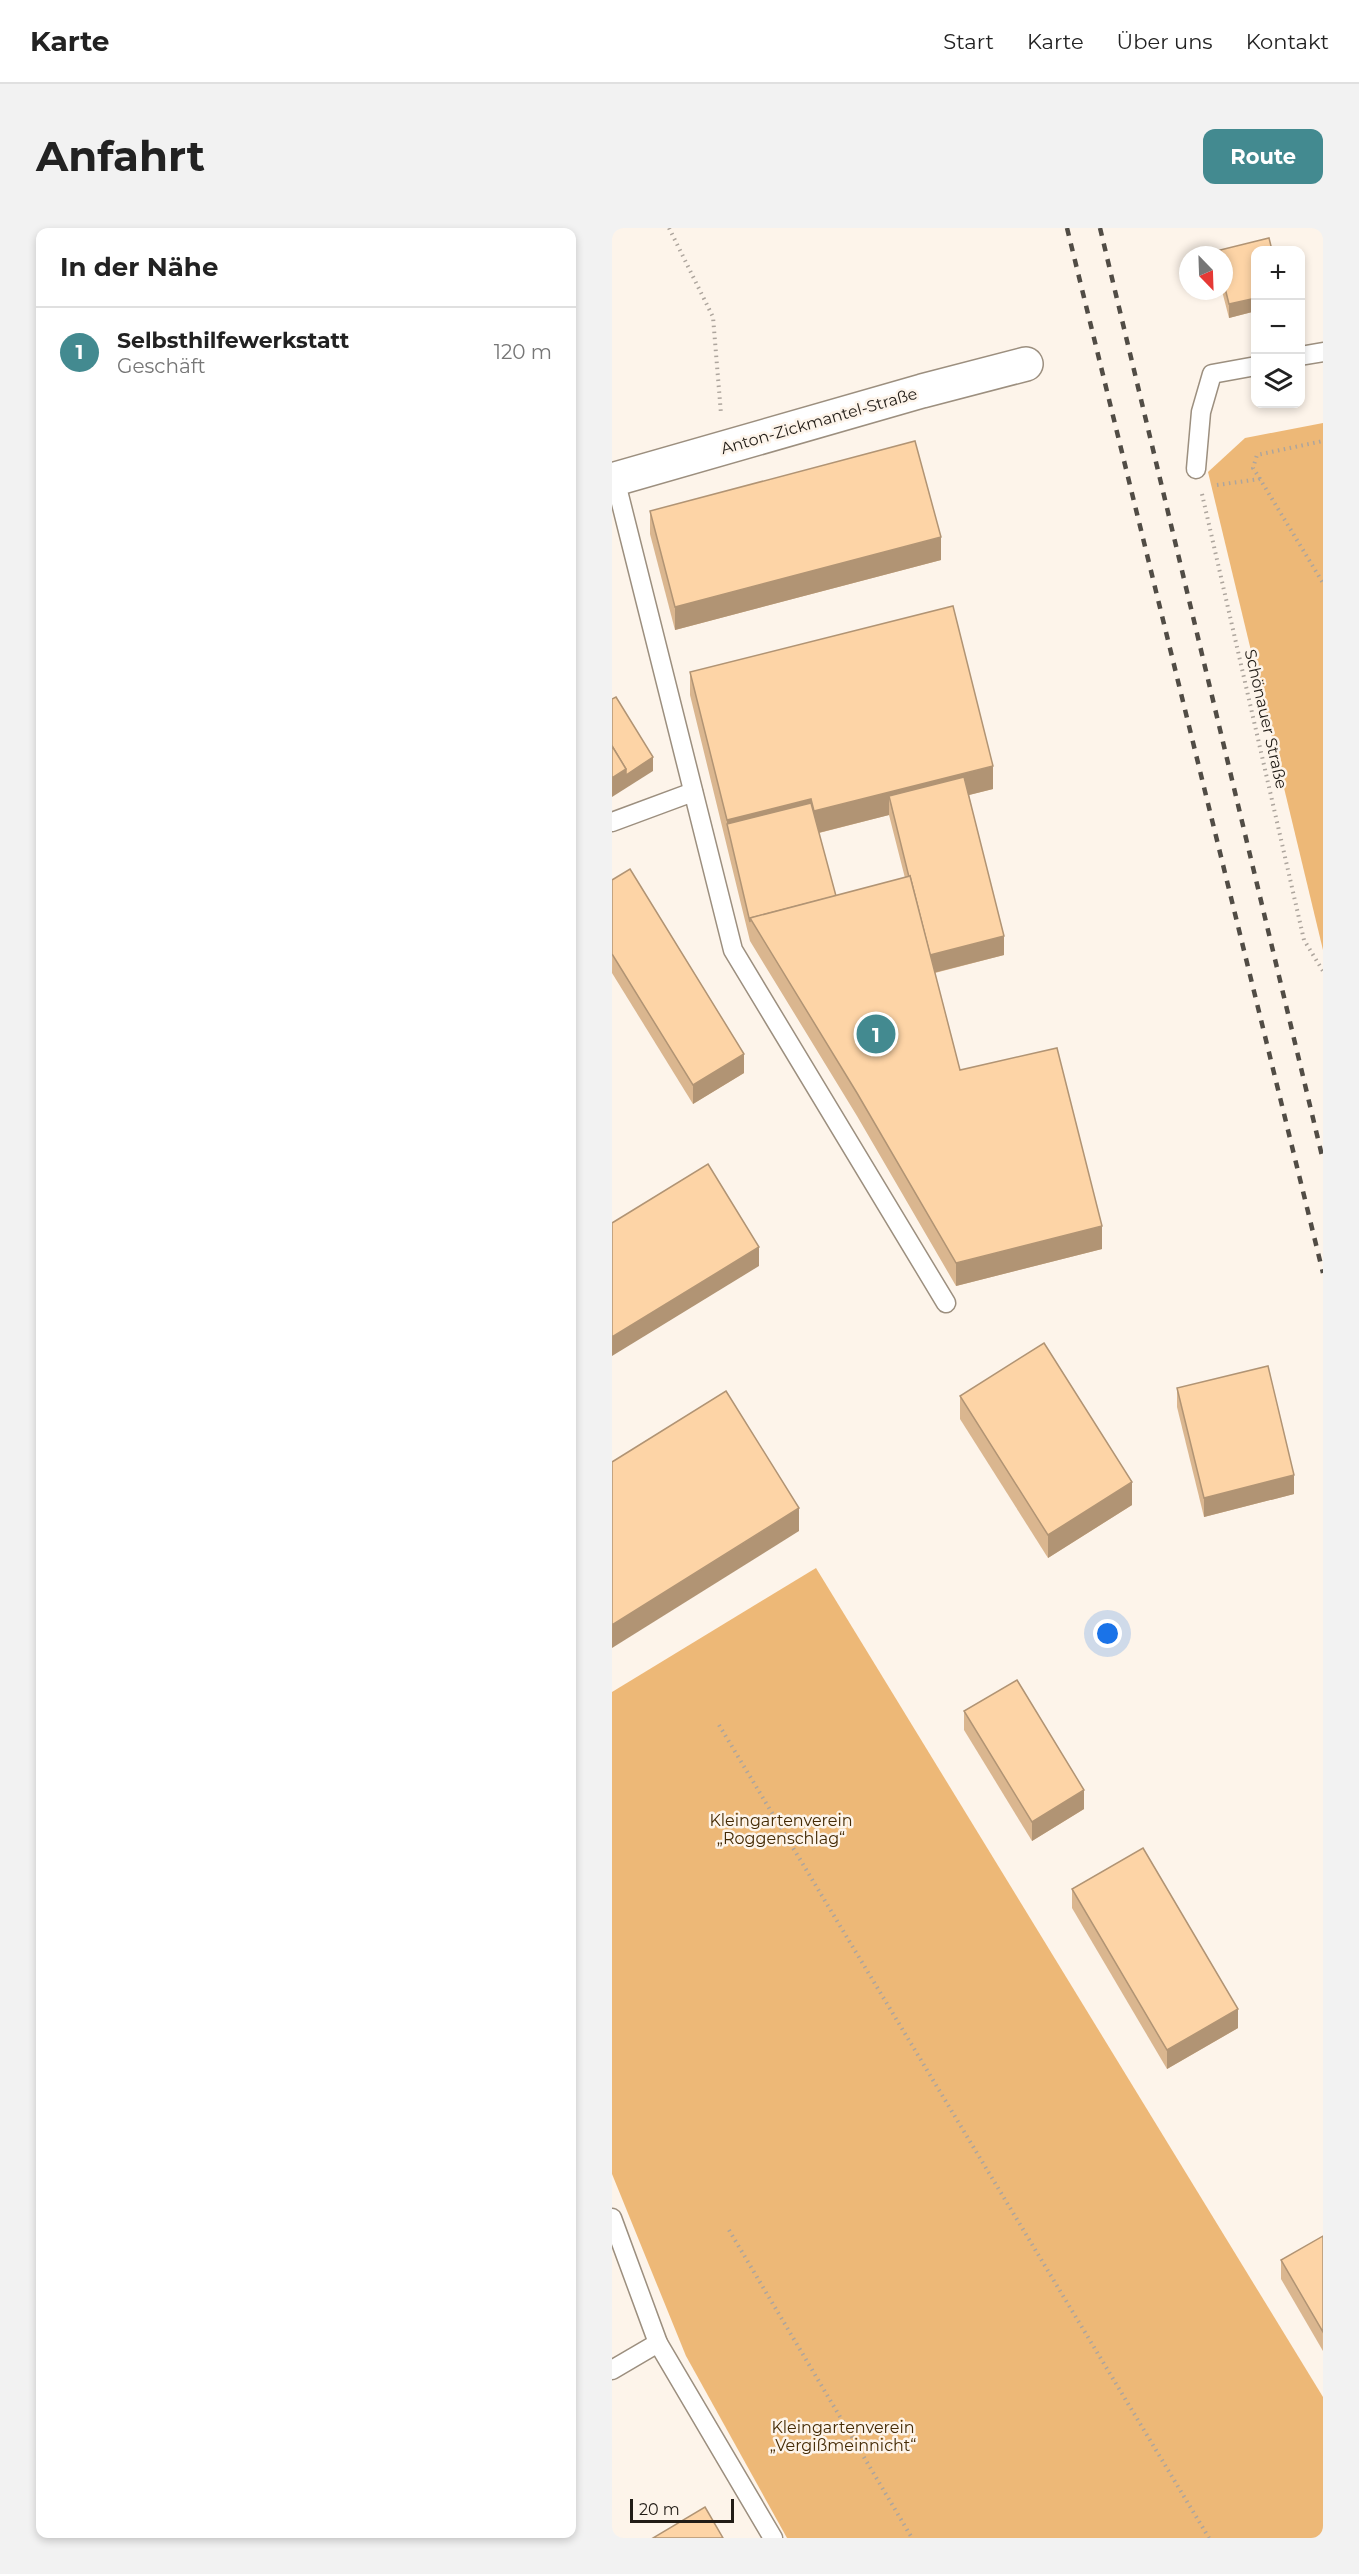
<!DOCTYPE html>
<html lang="de">
<meta charset="utf-8">
<style>
body{margin:0;font-family:Montserrat,sans-serif;background:#f2f2f2;color:#222}
.controls{position:absolute;right:18px;top:18px;display:grid;overflow:hidden;border-radius:12px;box-shadow:0 3px 9px #0003}
.controls button{width:54px;height:54px;display:grid;place-items:center;padding:0;border:0;border-bottom:2px solid #e0e0e0;background:#fff;color:#222;font:30px sans-serif}
.compass{position:absolute;left:567px;top:18px;width:54px;height:54px;border-radius:50%;background:#fff;box-shadow:0 3px 9px #0003;rotate:157deg}
.scale{position:absolute;left:18px;bottom:15px;width:104px;box-sizing:border-box;padding-left:6px;border:3px solid #211c16;border-top:0;font-size:16px;line-height:21px;white-space:nowrap;color:#211c16;-webkit-text-stroke:4px #fdf4ea;paint-order:stroke}
.you{position:absolute;left:496px;top:1406px;width:21px;height:21px;margin:-15px;border:4px solid #fff;border-radius:50%;background:#1a73e8;box-shadow:0 0 0 9px #1a73e833}
.badge{display:grid;place-items:center;width:39px;height:39px;border-radius:50%;background:#438a90;color:#fff;font-size:20px;font-weight:700}
.pin{position:absolute;translate:-50% -50%;border:3px solid #fff;box-shadow:0 2px 6px #0006}
.list{margin:0;padding:0;list-style:none}
h2{display:flex;justify-content:space-between;align-items:center;height:78px;margin:0;padding:0 24px;font-size:26px}
h2 small{font-size:20px;font-weight:400;color:#767676}
.list li{display:grid;grid-template-columns:39px 1fr auto;gap:18px;align-items:center;box-sizing:border-box;height:90px;padding:0 24px;border-top:2px solid #e0e0e0}
.list b{display:block;font-size:22px;white-space:nowrap}
.list p{margin:0;font-size:20px;white-space:nowrap;color:#767676}
.list em{font-size:20px;font-style:normal;color:#767676}
.icon{flex:none;width:33px;height:33px;fill:none;stroke:currentColor;stroke-width:2;stroke-linecap:round;stroke-linejoin:round}
.map{position:relative;flex:none;width:711px;height:2310px;overflow:hidden;border-radius:12px}
header{display:flex;align-items:center;gap:36px;box-sizing:border-box;height:84px;padding:0 30px;background:#fff;border-bottom:2px solid #e0e0e0}
header strong{font-size:28px}
nav{display:flex;gap:33px;margin-inline-start:auto;font-size:21px}
.intro{display:flex;align-items:center;justify-content:space-between;box-sizing:border-box;height:144px;padding:0 36px}
h1{margin:0;font-size:42px}
.button{padding:15px 27px;border-radius:12px;background:#438a90;color:#fff;font-size:21px;font-weight:700}
main{display:flex;gap:36px;padding:0 36px}
aside{flex:1;background:#fff;border-radius:12px;box-shadow:0 3px 9px #0003}
.map>svg:first-child{display:block}
.green{fill:#edb877}
.lines{fill:none;stroke-linecap:round;stroke-linejoin:round}
.lane-casing{stroke:#9c8f7f;stroke-width:21}
.street-casing{stroke:#9c8f7f;stroke-width:36}
.path{stroke:#ada59d;stroke-width:4;stroke-dasharray:1.5 4.5;stroke-linecap:butt}
.lane{stroke:#fff;stroke-width:18}
.street{stroke:#fff;stroke-width:33}
.rail{stroke:#514c45;stroke-width:4.5;stroke-dasharray:8 8;stroke-linecap:butt}
.wall{fill:#dab68f;fill-rule:evenodd}
.shaded-wall{fill:#b19474}
.building{fill:#fdd4a6;stroke:#b19474;stroke-width:1.5}
.labels{text-anchor:middle;dominant-baseline:central;stroke-width:5;stroke-linejoin:round;paint-order:stroke}
.street-label{font-size:16px;fill:#211c16;stroke:#fdf4ea}
.park-label{font-size:16px;fill:#442a04;stroke:#fdf4ea}
</style>
<header>
<strong>Karte</strong>
<nav><a>Start</a><a>Karte</a><a>Über uns</a><a>Kontakt</a></nav>
</header>
<div class="intro"><h1>Anfahrt</h1><a class="button">Route</a></div>
<main>
<aside>
<h2>In der Nähe<small></small></h2>
<ul class="list">
<li><span class="badge">1</span><div><b>Selbsthilfewerkstatt</b><p>Geschäft</p></div><em>120 m</em></li>
</ul>
</aside>
<div class="map">
<svg width="711" height="2310" viewBox="0 0 711 2310">
<rect width="100%" height="100%" fill="#fdf4ea"/>
<!-- green -->
<g class="green">
<polygon points="711,195 711,722 596,244 633,210"/>
<polygon points="204,1340 711,2169 711,2310 175,2310 74,2128 0,1946 0,1464"/>
</g>
<g class="lines">
<defs>
<g id="lane">
<polyline points="688,128 711,124"/>
<polyline points="584,241 589,184 600,146 644,138"/>
<polyline points="3,251 121,722 334,1075"/>
<polyline points="0,594 81,564"/>
<polyline points="0,1990 46,2115 161,2310"/>
<polyline points="0,2142 46,2115"/>
</g>
<polyline id="street" points="0,252 310,163 414,136"/>
</defs>
<!-- lane casing -->
<use href="#lane" class="lane-casing"/>
<!-- street casing -->
<use href="#street" class="street-casing"/>
<!-- path -->
<g class="path">
<polyline points="57,0 101,89 109,186"/>
<polyline points="648,251 641,240 645,227 711,213"/>
<polyline points="605,257 648,251 711,355"/>
<polyline points="590,266 692,712 711,743"/>
<polyline points="107,1497 597,2310"/>
<polyline points="117,2002 300,2310"/>
</g>
<!-- lane -->
<use href="#lane" class="lane"/>
<!-- street -->
<use href="#street" class="street"/>
<!-- rail -->
<g class="rail">
<polyline points="455,0 711,1045"/>
<polyline points="488,0 711,932"/>
</g>
</g>
<!-- wall -->
<g class="wall">
<polygon points="644,22 644,83 617,90 610,63 612,63 612,27 604,27 604,23"/>
<polygon points="38,283 329,332 63,402 38,306"/>
<path d="M78 444 381 561 357 567 392 727 323 745 348 842 490 1021 344 1058 245 888 138 713 78 467ZM277 587 293 650 224 668 207 605Z"/>
<polygon points="0,652 132,845 81,876 0,745"/>
<polygon points="565,1160 682,1266 592,1289 565,1179"/>
<polygon points="348,1168 520,1277 436,1330 348,1191"/>
<polygon points="352,1483 472,1581 420,1613 352,1502"/>
<polygon points="460,1661 626,1800 555,1841 460,1680"/>
<polygon points="711,2008 711,2123 669,2051 669,2032"/>
</g>
<!-- shaded-wall -->
<g class="shaded-wall">
<polygon points="644,70 644,83 617,90 617,76"/>
<polygon points="329,309 329,332 63,402 63,379"/>
<polygon points="41,529 41,543 0,569 0,550 14,541"/>
<polygon points="381,538 381,561 281,586 277,568 277,587 202,606 202,583"/>
<polygon points="199,571 199,594 115,596 115,615 115,592"/>
<polygon points="392,708 392,727 317,746 317,727"/>
<polygon points="132,826 132,845 81,876 81,857"/>
<polygon points="490,998 490,1021 344,1058 344,1035"/>
<polygon points="147,1019 147,1038 0,1128 0,1109"/>
<polygon points="682,1247 682,1266 592,1289 592,1270"/>
<polygon points="520,1254 520,1277 436,1330 436,1307"/>
<polygon points="187,1280 187,1303 0,1420 0,1397"/>
<polygon points="472,1562 472,1581 420,1613 420,1594"/>
<polygon points="626,1781 626,1800 555,1841 555,1822"/>
</g>
<!-- building -->
<g class="building">
<polygon points="657,10 660,22 644,22 644,70 617,76 612,56 612,27 605,27 604,23"/>
<polygon points="303,213 329,309 63,379 38,283"/>
<polygon points="341,378 381,538 202,583 199,571 115,592 78,444"/>
<polygon points="4,469 41,529 14,547 14,541 0,518 0,471"/>
<polygon points="0,518 14,541 0,550"/>
<polygon points="352,549 392,708 318,727 298,648 297,649 277,568"/>
<polygon points="199,575 224,668 138,690 138,694 115,596"/>
<polygon points="18,641 132,826 81,857 0,726 0,652"/>
<polygon points="298,648 348,842 445,820 490,998 344,1035 245,865 138,690"/>
<polygon points="96,936 147,1019 0,1109 0,995"/>
<polygon points="432,1115 520,1254 436,1307 348,1168"/>
<polygon points="656,1138 682,1247 592,1270 565,1160"/>
<polygon points="114,1163 187,1280 0,1397 0,1234"/>
<polygon points="405,1452 472,1562 420,1594 352,1483"/>
<polygon points="531,1620 626,1781 555,1822 460,1661"/>
<polygon points="711,2008 711,2104 669,2032"/>
<polygon points="93,2279 111,2310 41,2310"/>
</g>
<g class="labels">
<!-- street labels -->
<g class="street-label">
<text transform="translate(207 193) rotate(-16)">Anton-Zickmantel-Straße</text>
<text transform="translate(654 491) rotate(77)">Schönauer Straße</text>
</g>
<!-- park labels -->
<g class="park-label">
<text x="169" y="1592">Kleingartenverein<tspan x="169" dy="18">„Roggenschlag“</tspan></text>
<text x="231" y="2199">Kleingartenverein<tspan x="231" dy="18">„Vergißmeinnicht“</tspan></text>
</g>
</g>
</svg>
<div class="controls">
<button>+</button>
<button>−</button>
<button><svg class="icon" aria-label="layers" viewBox="0 0 24 24"><path d="M12 4l9 5-9 5-9-5zM3 14l9 5 9-5"/></svg></button>
</div>
<svg class="compass" viewBox="-18 -18 36 36"><path d="M0-13l5 13h-10z" fill="#e53935"/><path d="M0 13l5-13h-10z" fill="#767676"/></svg>
<div class="scale">20 m</div>
<div class="you"></div>
<div class="pin badge" style="left:264px;top:806px">1</div>
</div>
</main>
